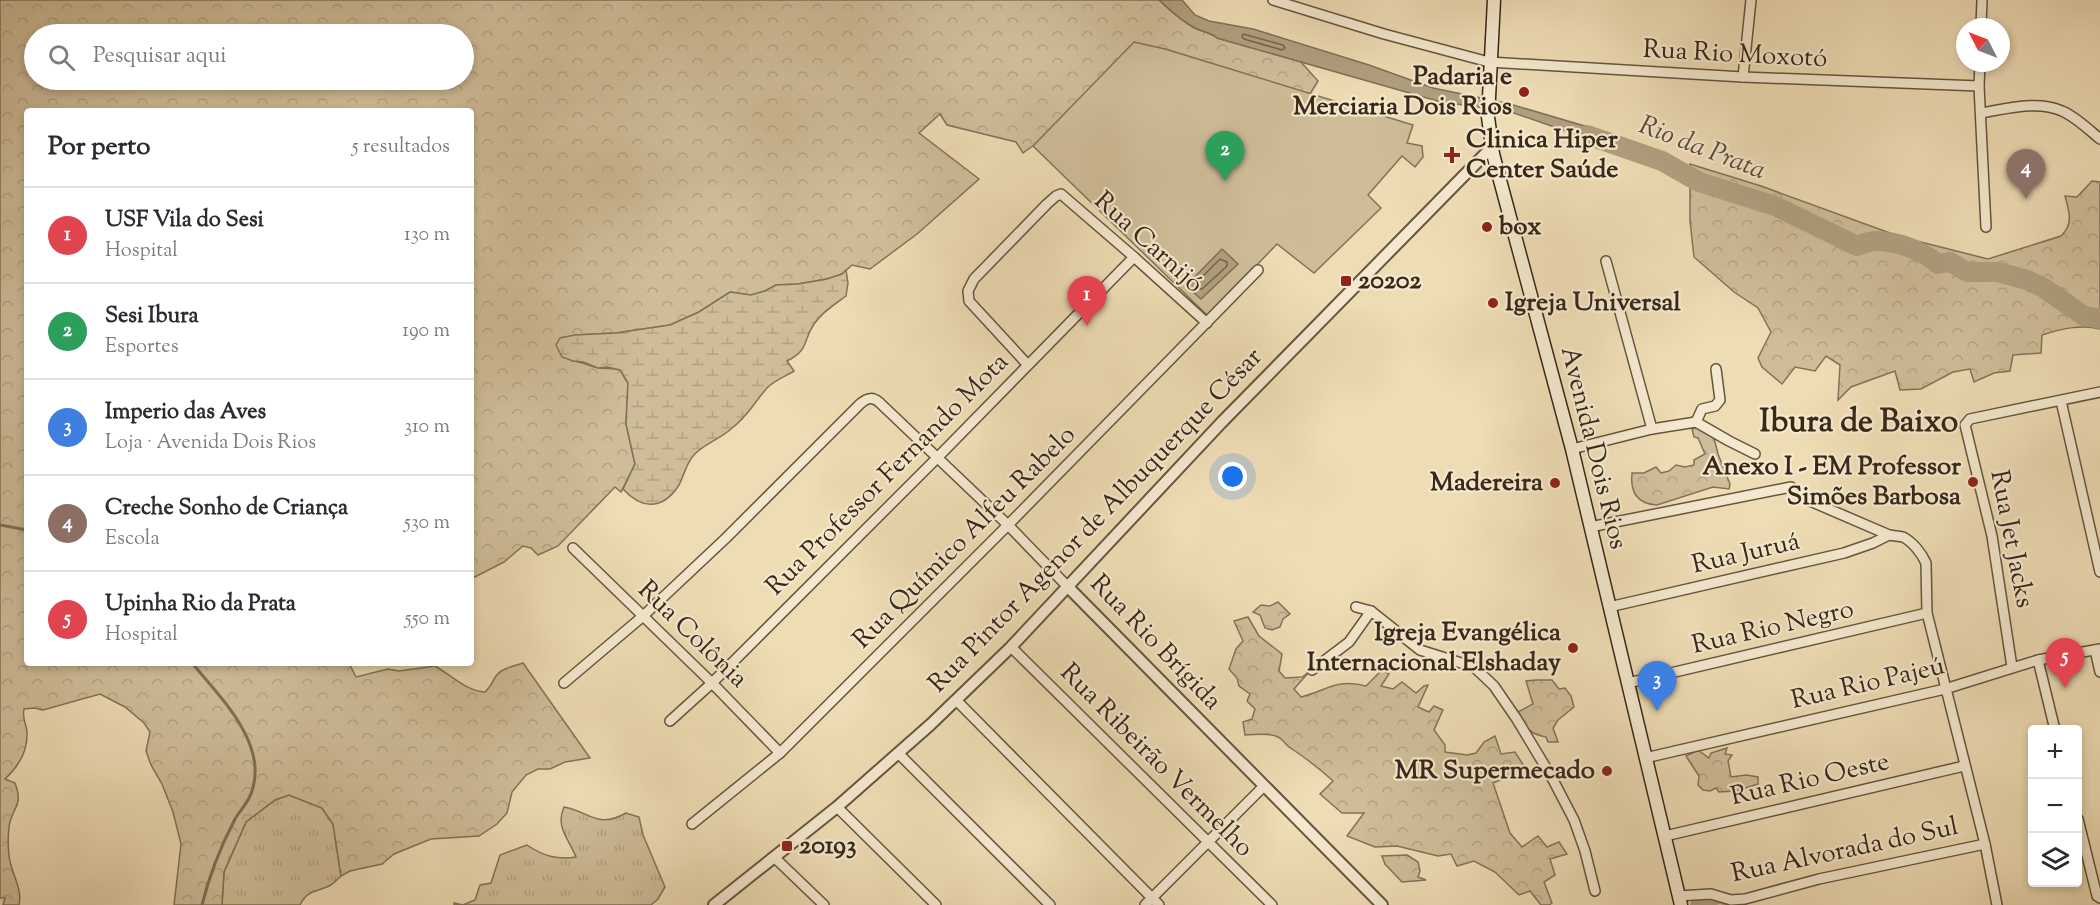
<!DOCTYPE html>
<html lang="pt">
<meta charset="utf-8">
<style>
body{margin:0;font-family:"Sorts Mill Goudy",serif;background:#f7f7f7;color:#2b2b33}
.controls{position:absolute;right:18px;bottom:18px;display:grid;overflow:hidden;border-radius:6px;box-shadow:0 3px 9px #0003}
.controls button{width:54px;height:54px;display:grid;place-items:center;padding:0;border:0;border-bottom:2px solid #e1e1e2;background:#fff;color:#2b2b33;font:30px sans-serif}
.compass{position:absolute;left:1956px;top:18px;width:54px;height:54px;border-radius:50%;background:#fff;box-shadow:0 3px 9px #0003;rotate:312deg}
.you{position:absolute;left:1233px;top:477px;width:21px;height:21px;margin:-15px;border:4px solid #fff;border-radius:50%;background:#1a73e8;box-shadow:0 0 0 9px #1a73e833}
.badge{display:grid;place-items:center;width:39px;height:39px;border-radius:50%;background:#8f2418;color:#fff;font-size:20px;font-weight:700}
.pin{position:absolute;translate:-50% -50px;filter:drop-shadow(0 2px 3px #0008)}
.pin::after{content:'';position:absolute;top:32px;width:21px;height:18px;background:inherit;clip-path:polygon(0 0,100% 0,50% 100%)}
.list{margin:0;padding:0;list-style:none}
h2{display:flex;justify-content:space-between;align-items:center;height:78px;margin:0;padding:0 24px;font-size:26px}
h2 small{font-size:20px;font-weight:400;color:#7c7c81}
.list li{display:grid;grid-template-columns:39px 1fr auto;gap:18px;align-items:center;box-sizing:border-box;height:96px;padding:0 24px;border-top:2px solid #e1e1e2}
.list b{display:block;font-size:22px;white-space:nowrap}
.list p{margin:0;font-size:20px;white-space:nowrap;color:#7c7c81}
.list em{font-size:20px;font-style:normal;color:#7c7c81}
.icon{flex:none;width:33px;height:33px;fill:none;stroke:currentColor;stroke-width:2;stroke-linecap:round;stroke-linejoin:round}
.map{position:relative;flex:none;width:2100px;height:905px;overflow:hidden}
.search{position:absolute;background:#fff;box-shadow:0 3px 9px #0003;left:24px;top:24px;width:450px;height:66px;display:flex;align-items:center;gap:15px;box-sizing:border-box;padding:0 21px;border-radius:33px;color:#7c7c81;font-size:22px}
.panel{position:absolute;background:#fff;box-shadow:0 3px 9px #0003;left:24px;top:108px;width:450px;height:558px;border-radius:6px}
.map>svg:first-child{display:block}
.grass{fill:url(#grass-tufts);stroke:#837258;stroke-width:1.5}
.forest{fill:url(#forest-crowns);stroke:#837258;stroke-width:1.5;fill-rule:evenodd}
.wetland{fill:url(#wetland-marsh);stroke:#837258;stroke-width:1.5}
.park{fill:#cfbd99;stroke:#837258;stroke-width:1.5}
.water{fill:#b09f7f;stroke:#806f56;stroke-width:1.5}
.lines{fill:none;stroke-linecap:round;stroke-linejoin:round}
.shore{stroke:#74644c;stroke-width:1.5}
.stream{stroke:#806f56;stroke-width:3}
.canal{stroke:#b09f7f;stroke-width:10}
.river{stroke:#b09f7f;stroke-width:20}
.minor-casing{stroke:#65553f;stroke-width:12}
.tertiary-casing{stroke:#65553f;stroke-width:14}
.secondary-casing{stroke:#372818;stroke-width:15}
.minor{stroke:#f4e8ce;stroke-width:9}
.tertiary{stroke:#f4e8ce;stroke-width:10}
.secondary{stroke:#f4e8ce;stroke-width:12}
.poi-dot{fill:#8f2418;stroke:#f4e8ce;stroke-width:2}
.labels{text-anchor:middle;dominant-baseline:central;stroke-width:4.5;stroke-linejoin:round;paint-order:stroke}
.street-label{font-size:26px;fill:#372818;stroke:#f4e8ce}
.poi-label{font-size:26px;font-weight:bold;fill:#372818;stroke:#f4e8ce;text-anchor:end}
.water-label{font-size:27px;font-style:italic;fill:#5b4c37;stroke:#f4e8ce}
.district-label{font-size:32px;font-weight:bold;fill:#372818;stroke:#f4e8ce}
</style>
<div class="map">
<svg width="2100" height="905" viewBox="0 0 2100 905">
<defs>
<pattern id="grass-tufts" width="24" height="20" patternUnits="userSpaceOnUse" patternTransform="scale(1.5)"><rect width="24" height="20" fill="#cfbd99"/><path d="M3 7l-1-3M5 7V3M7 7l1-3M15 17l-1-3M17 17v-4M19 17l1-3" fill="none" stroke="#b2a283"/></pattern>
<pattern id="forest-crowns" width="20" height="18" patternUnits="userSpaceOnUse" patternTransform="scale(1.5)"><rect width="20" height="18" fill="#cfbd99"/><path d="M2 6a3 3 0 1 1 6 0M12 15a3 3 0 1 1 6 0" fill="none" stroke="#b2a283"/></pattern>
<pattern id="wetland-marsh" width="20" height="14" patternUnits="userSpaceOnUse" patternTransform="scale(1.5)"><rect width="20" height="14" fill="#cfbd99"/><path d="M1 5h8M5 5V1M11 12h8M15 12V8" fill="none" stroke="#b2a283"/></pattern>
</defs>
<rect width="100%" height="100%" fill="#eedcb4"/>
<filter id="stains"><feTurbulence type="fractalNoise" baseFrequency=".00333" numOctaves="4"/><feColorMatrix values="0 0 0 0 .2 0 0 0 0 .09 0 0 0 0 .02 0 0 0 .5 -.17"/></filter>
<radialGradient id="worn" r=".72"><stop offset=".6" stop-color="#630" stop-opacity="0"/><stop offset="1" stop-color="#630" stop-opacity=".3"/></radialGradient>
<!-- grass -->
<g class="grass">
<path d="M289 795 322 808 333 824 341 876C338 879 333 884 329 886 317 892 307 890 300 905H222L224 872 246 822 275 800Z"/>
<path d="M564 807C590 812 598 829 626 813L639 817 643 835 665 887 658 899 651 905H454V903L463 905 475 900 480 885 491 883 500 855 527 845C543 856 557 860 576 857 569 839 555 827 564 807Z"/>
</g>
<!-- forest -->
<g class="forest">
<path d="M0 0H1159C1170 10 1181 21 1195 28 1202 32 1210 32 1217 38L1300 61 1318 81 1310 94 1165 49 1023 153 1016 142 947 125 940 114 919 133 979 179 917 234 870 269 852 265 842 274 827 279 798 284 776 285 765 291 751 295 730 292 699 312 670 325 616 333 575 335 573 361C584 362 590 367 599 368 606 369 612 368 620 370L628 383 626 424 635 464 621 492 615 487 558 546 538 555 531 548 523 546 504 562 471 579V111H27V663H349L356 677 388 669 399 671 435 666C451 675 466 691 485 692 491 687 492 682 496 676 502 668 514 666 523 663L590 758 565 762 550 769H538L526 775 512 792 507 813 497 824 479 836 431 839 394 854 382 864 350 871 341 876 333 824 322 808 289 795 275 800 246 822 224 872 222 905H174L181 844 173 812 162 784 151 765 146 751 150 732 144 723 125 707 100 694 43 710 34 708 24 709C22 720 26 722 27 732 28 751 18 767 5 779L15 783C24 807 12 806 9 827 8 836 8 847 9 855 10 872 23 887 19 905H3L5 898H0ZM34 34H464V80H34Z"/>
<path d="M1690 164 1761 186 1901 237 1988 259 2061 236C2074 224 2069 211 2065 196L2077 197 2092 181 2100 182V329C2081 324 2061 329 2042 335L2041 353 2013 355 2010 371 1994 373 1974 382 1970 369 1953 372 1921 389 1900 390 1895 371 1851 387 1838 400 1840 365 1826 356 1815 371 1795 367 1782 384 1762 367 1758 358 1771 332 1758 308 1734 292 1694 257 1690 221Z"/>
<path d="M1701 427 1713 434 1718 454 1730 484 1729 489 1713 487 1657 505C1637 504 1630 492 1632 473H1644L1656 467 1661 473 1669 471 1676 465 1685 467 1694 465V460L1705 454 1698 438 1694 437 1692 429Z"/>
<polygon points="1278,602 1290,614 1283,619 1280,627 1272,630 1265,628 1260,615 1253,612 1261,605 1270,606"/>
<path d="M1248 617 1259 636 1282 654 1279 671 1285 678 1302 677 1309 672 1294 689 1301 697C1326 691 1337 678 1366 686L1382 670 1389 674 1381 686 1393 689 1402 682 1416 693 1424 686 1428 685 1418 707 1429 712 1434 706 1443 710 1434 730 1445 745V752L1467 755 1476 753 1484 742 1495 736 1501 754 1515 752 1524 766 1507 777 1493 783 1510 833 1522 847 1538 836 1547 847 1559 842 1567 854 1550 859 1555 875 1544 882 1552 903 1549 905H1541L1530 891 1519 895 1495 872 1474 861 1457 866 1451 854 1438 856 1397 846 1375 847 1347 836 1364 813H1342L1320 794 1333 781C1320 769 1307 759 1292 749 1286 746 1283 739 1278 737 1268 732 1255 735 1245 735L1243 722 1252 719 1255 709 1247 701 1250 694 1239 686 1237 678 1229 669 1236 649 1243 641 1234 621Z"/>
<path d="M1536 680H1552L1559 689 1565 688 1571 696 1574 707 1558 720 1553 728 1558 742H1548L1546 737C1532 735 1522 726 1518 712L1533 704 1526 681Z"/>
<polygon points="1727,748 1725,754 1732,755 1728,761 1731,777 1746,775 1758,777 1758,784 1736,791 1719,792 1716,788 1710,791 1703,790 1698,785 1699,776 1686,756 1698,750 1709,758 1711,753"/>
<polygon points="1407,855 1418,862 1420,871 1418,877 1426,880 1402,882 1385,864 1382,856"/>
</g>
<!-- wetland -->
<path class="wetland" d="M846 270 848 283 846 296C835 304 822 312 814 324 802 342 810 349 787 361L794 371C786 376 773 381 767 388 753 404 749 415 731 429 720 439 702 445 693 456 686 464 684 476 679 485 663 510 642 510 623 489L635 464 626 424 628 383 620 370 607 367 598 368 583 362 573 361 562 357 556 345 560 338 575 335 616 333 670 325 699 312 730 292 751 295 765 291 776 285 798 284 827 279 842 274Z"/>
<!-- park -->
<polygon class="park" points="1134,42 1165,49 1413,125 1407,143 1422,146 1423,157 1415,167 1402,156 1368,195 1381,208 1314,273 1277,244 1208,316 1033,146"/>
<!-- water -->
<g class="water">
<path d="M1159 0H1182L1195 15 1209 21 1253 29 1369 65 1433 88 1510 104 1612 134 1609 146 1508 111 1441 102 1217 38C1210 32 1202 32 1195 28 1181 21 1170 10 1159 0Z"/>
<polygon points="1222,249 1238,264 1201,299 1186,286"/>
</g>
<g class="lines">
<!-- shore -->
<g class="shore">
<polygon points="1243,34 1283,45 1285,48 1282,50 1244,39 1242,37"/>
<polygon points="1220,259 1227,262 1227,266 1202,289 1198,289 1196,283"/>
</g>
<!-- stream -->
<g class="stream">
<polyline points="0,525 27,530"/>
<path d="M192 663C220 697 268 743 252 791 249 802 240 810 235 819 221 846 209 876 202 905"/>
</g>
<!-- canal -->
<polyline class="canal" points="1695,905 1720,899 1742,905"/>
<!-- river -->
<path class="river" d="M1587 135 1662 161 1699 182 1775 206 1857 246C1863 244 1869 241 1875 241 1898 241 1921 250 1938 264L1950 262 1967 272H1998L2027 280 2044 288 2084 316 2100 319"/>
<defs>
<g id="minor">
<polyline points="1273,0 1384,34 1489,62 1743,77 1979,86"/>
<polyline points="1981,27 1982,0"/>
<polyline points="1980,63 1979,86 1986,227"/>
<polyline points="1743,77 1751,0"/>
<path d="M1981 113C2006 109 2038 100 2062 111 2076 117 2088 129 2100 139"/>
<polyline points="1606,261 1652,429"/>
<polyline points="1027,364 969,301 968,291 974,279 1047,204 1056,196 1061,194 1134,257 1207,323"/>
<polyline points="2061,401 2100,572"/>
<polyline points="1696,422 1729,441 1755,454"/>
<polyline points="1696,422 1702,409 1715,406 1720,400 1716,369"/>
<polyline points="1572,449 1652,429 1696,422"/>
<path d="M1590 527 1791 487 1810 501 1889 535C1894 536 1899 536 1903 537 1913 542 1922 554 1926 563L1927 613 1985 844 1997 905"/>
<polyline points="573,548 712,683 780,753"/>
<polyline points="1356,607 1371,611 1420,650 1474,667 1494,686 1516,718 1551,776 1574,820 1585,851 1595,891"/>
<polyline points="1609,607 1844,553 1873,543 1889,535"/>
<polyline points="1011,647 1272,905"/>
<polyline points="2095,650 2100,672"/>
<polyline points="2038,660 2055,730"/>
<polyline points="2012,667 1992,536 1965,425 1970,419 2100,392"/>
<polyline points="1312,670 1349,642 1371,611"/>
<path d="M564 683 642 617 726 538 860 404C868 397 873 397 880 403L1008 525 1068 587"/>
<polyline points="1628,683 1927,613"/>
<polyline points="956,700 1159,905"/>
<polyline points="670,721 712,683 937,458 1134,257"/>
<polyline points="898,753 1050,905"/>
<polyline points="1645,758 1945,689 2038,660 2100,649"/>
<polyline points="837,807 936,905"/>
<polyline points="2078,819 2097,896 2100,898"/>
<polyline points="692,824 780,753 1008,525 1258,270"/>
<polyline points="1665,836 1964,766"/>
<polyline points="774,857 824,905"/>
<polyline points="1678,896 1711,894 1731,900 1745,899 1819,879 1985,844"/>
<polyline points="1145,905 1264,786"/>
</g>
<g id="tertiary">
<polyline points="1068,587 1382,905"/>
<polyline points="714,905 837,807 930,725 1011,647 1221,423 1492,147"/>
</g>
<polyline id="secondary" points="1494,0 1488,117 1493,154 1572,449 1681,905"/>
</defs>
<!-- minor casing -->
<use href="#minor" class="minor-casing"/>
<!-- tertiary casing -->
<use href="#tertiary" class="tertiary-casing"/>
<!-- secondary casing -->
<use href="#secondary" class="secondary-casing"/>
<!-- minor -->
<use href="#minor" class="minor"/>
<!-- tertiary -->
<use href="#tertiary" class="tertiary"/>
<!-- secondary -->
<use href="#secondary" class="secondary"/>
</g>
<!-- markers -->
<g class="poi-dot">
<circle cx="1524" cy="92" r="6"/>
<path d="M1449 146h6v6h6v6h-6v6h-6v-6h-6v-6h6z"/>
<circle cx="1487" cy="227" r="6"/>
<rect x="1340" y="275" width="12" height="12" rx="3"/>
<circle cx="1493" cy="303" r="6"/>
<circle cx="1973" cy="482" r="6"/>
<circle cx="1555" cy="483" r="6"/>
<circle cx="1573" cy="648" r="6"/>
<circle cx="1607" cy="771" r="6"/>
<rect x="781" y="840" width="12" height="12" rx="3"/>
</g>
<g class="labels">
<!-- street labels -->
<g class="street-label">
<text transform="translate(1735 55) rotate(3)">Rua Rio Moxotó</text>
<text transform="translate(1148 243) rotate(42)">Rua Carnijó</text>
<text transform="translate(1593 448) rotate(76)">Avenida Dois Rios</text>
<text transform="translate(888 475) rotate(-45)">Rua Professor Fernando Mota</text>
<text transform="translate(1096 521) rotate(-46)">Rua Pintor Agenor de Albuquerque César</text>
<text transform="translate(965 538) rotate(-45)">Rua Químico Alfeu Rabelo</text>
<text transform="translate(2011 539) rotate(79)">Rua Jet Jacks</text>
<text transform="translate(1746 554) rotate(-13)">Rua Juruá</text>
<text transform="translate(1773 628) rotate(-13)">Rua Rio Negro</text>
<text transform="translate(692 635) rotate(44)">Rua Colônia</text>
<text transform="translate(1155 643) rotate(46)">Rua Rio Brígida</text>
<text transform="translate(1868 684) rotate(-13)">Rua Rio Pajeú</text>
<text transform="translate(1156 761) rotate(45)">Rua Ribeirão Vermelho</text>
<text transform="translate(1810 780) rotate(-13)">Rua Rio Oeste</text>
<text transform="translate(1845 851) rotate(-12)">Rua Alvorada do Sul</text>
</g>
<!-- poi labels -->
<g class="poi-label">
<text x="1512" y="77">Padaria e<tspan x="1512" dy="30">Merciaria Dois Rios</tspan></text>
<text x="1466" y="140" text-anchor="start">Clinica Hiper<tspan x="1466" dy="30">Center Saúde</tspan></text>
<text x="1499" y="227" text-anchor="start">box</text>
<text x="1358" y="281" text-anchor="start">20202</text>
<text x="1505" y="303" text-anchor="start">Igreja Universal</text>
<text x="1961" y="467">Anexo I - EM Professor<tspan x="1961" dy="30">Simões Barbosa</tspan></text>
<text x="1543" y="483">Madereira</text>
<text x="1561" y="633">Igreja Evangélica<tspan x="1561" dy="30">Internacional Elshaday</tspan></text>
<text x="1595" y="771">MR Supermecado</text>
<text x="799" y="846" text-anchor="start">20193</text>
</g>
<!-- water labels -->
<g class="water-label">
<text transform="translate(1702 149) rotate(21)">Rio da Prata</text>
</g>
<!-- district labels -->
<g class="district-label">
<text x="1859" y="423">Ibura de Baixo</text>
</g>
</g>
<rect width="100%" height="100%" filter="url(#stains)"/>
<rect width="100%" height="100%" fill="url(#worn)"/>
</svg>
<div class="controls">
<button>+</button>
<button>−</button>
<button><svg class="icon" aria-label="layers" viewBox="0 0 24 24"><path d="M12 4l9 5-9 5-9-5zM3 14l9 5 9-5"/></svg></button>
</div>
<svg class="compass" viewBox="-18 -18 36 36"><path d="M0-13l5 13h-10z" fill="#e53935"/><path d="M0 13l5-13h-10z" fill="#7c7c81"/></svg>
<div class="you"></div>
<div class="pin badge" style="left:1087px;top:326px;background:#e0444e">1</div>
<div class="pin badge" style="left:1225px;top:181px;background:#2e9e5b">2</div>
<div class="pin badge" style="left:1657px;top:711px;background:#3f7fe0">3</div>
<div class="pin badge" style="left:2026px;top:199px;background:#8d6e63">4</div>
<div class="pin badge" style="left:2065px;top:688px;background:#e0444e">5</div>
<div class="search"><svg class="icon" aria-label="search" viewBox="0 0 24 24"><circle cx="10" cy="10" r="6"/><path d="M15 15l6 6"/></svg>Pesquisar aqui</div>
<section class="panel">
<h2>Por perto<small>5 resultados</small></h2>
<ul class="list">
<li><span class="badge" style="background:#e0444e">1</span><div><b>USF Vila do Sesi</b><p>Hospital</p></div><em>130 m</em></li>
<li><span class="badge" style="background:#2e9e5b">2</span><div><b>Sesi Ibura</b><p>Esportes</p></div><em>190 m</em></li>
<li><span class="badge" style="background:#3f7fe0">3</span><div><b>Imperio das Aves</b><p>Loja · Avenida Dois Rios</p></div><em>310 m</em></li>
<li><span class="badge" style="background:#8d6e63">4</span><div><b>Creche Sonho de Criança</b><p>Escola</p></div><em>530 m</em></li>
<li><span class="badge" style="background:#e0444e">5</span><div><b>Upinha Rio da Prata</b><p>Hospital</p></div><em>550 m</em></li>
</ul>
</section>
</div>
